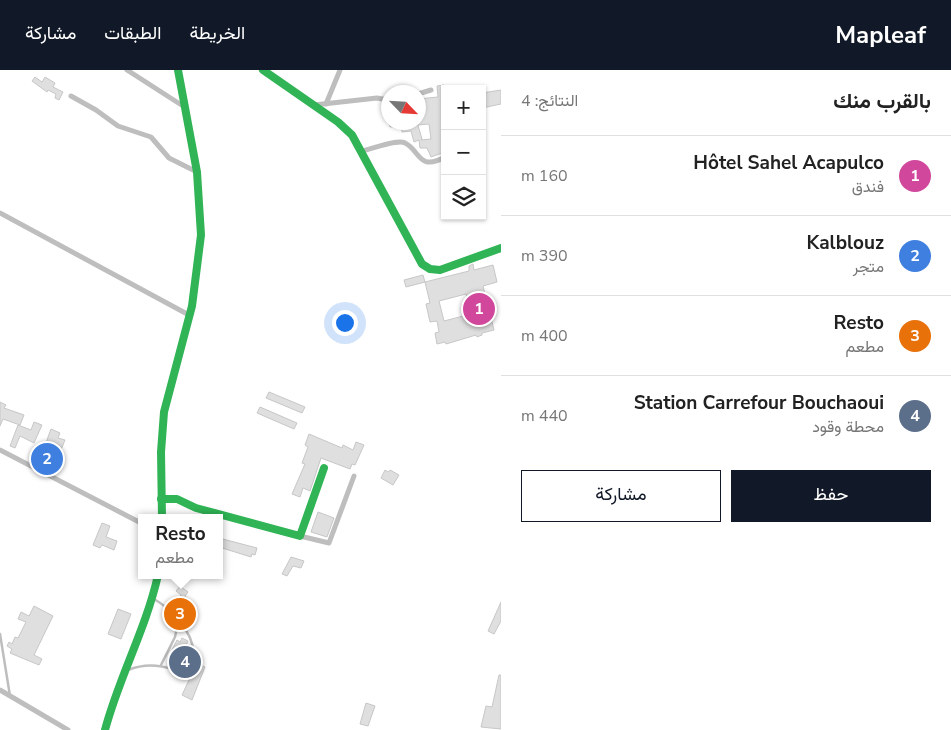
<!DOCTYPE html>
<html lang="ar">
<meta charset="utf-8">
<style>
body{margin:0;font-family:"Nunito Sans",Vazirmatn,sans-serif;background:#f2f2f2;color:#222;direction:rtl}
.controls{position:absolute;right:15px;top:15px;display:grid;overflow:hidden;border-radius:0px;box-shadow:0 1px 4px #0004}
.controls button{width:45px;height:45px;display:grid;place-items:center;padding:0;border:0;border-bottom:1px solid #e0e0e0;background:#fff;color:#222;font:25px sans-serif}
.compass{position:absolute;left:381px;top:15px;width:45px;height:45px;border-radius:50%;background:#fff;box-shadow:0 1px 4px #0004;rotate:115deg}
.you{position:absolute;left:344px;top:252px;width:18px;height:18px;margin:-12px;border:4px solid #fff;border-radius:50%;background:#1a73e8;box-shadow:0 0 0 8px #1a73e833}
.badge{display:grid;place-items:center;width:32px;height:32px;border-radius:50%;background:#111827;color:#fff;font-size:16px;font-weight:700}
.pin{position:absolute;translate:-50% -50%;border:2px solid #fff;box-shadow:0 1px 5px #0006}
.popup{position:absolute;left:138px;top:444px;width:85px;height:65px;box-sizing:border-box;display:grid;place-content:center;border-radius:0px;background:#fff;filter:drop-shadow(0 1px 4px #0005);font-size:16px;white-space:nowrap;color:#767676}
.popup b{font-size:19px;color:#222}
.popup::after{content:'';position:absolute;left:50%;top:100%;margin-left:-10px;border:10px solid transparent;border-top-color:#fff}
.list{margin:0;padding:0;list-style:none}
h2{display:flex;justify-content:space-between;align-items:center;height:65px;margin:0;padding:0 20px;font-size:21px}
h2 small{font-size:16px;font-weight:400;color:#767676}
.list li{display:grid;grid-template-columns:32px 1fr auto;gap:15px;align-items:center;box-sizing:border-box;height:80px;padding:0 20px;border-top:1px solid #e0e0e0}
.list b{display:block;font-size:19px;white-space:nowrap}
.list p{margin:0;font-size:16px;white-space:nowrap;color:#767676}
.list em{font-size:16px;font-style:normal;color:#767676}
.actions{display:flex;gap:10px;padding:15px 20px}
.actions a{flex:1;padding:11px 0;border:1px solid #111827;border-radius:0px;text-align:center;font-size:18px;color:#111827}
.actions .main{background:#111827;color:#fff}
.icon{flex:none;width:28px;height:28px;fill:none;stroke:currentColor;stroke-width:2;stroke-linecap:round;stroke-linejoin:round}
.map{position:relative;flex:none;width:501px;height:660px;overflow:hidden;direction:ltr}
header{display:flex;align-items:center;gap:30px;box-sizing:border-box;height:70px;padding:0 25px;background:#111827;color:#fff}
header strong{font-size:24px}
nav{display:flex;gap:28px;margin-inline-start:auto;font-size:18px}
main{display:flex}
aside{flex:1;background:#fff}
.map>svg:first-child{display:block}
.building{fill:#dfdfdf;stroke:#c7c7c7;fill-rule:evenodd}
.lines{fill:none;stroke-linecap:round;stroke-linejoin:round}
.lane{stroke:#bebebe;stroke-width:2.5}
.street{stroke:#bebebe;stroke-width:5}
.fast{stroke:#30b455;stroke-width:8}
</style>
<header>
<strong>Mapleaf</strong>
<nav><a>الخريطة</a><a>الطبقات</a><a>مشاركة</a></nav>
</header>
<main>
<aside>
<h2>بالقرب منك<small>النتائج: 4</small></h2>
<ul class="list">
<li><span class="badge" style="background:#d1479c">1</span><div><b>Hôtel Sahel Acapulco</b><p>فندق</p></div><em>160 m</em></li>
<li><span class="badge" style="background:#3f7fe0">2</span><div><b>Kalblouz</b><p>متجر</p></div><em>390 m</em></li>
<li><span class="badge" style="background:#e8710a">3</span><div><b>Resto</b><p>مطعم</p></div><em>400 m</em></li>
<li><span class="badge" style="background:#5c6f8a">4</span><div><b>Station Carrefour Bouchaoui</b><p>محطة وقود</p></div><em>440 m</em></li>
</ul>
<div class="actions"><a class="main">حفظ</a><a>مشاركة</a></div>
</aside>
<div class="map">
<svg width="501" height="660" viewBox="0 0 501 660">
<rect width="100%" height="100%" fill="#fff"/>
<!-- building -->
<g class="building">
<polygon points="35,7 42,12 45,7 55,13 53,17 63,22 59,30 55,28 56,24 48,20 47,22 32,11"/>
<polygon points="444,15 445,82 431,87 427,78 420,78 419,70 414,72 411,61 402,62 401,56 390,57 389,52 417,52 422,69 421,70 431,69 429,54 418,55 418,29 438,27 437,16"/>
<polygon points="501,20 501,34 482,38 482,23"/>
<path d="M473 194 474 200 493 195 497 212 483 216 494 260 482 263V265L477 267 476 265 446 274 445 272 437 274 435 263 439 262 437 251 430 252 426 234 430 233 425 212 469 201V196ZM466 224 471 244 444 251 439 231Z"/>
<polygon points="423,205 425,212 406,217 404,210"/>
<polygon points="269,322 305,337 302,343 266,328"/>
<polygon points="0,332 6,335 4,338 24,345 20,355 3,349 0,356"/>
<polygon points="260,337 297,353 294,359 257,343"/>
<polygon points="34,352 42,355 34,373 20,366 15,378 10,376 18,355 31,360"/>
<polygon points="51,359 60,363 58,368 65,370 53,399 47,397 48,393 44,391 47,382 43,381"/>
<polygon points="309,364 342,378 343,375 353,380 356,372 364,375 355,395 352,394 350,399 321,388 310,421 303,418 300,427 292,424 305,394 302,393 308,377 305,375"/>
<polygon points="385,400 388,402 390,400 399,405 393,415 381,408"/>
<polygon points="318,442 334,448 327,467 311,462"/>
<polygon points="102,453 110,456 106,467 117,471 114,480 102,475 100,478 93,475"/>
<polygon points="219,468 257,478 255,485 252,484 251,487 219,477"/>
<polygon points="291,487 304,491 301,498 293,496 287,506 282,504"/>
<polygon points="180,516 188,522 185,526 192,532 185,540 176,532 181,525 176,521"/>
<polygon points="501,532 501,551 494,564 488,561"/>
<polygon points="34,536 53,546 34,585 42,589 39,595 10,583 12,579 7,576 9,572 12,574 15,567 18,568 26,552 18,549 21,542 29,546"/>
<polygon points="118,539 131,544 121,569 108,564"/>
<polygon points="182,568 188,571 182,583 188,586 184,594 169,586 177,570 180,572"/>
<polygon points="197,593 205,597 192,630 182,625"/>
<polygon points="499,605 501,605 501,659 481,657 486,636 492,637"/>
<polygon points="366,633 375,636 368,656 360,654"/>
</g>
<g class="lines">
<!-- lane -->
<g class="lane">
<polyline points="0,564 10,626"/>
<polyline points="161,595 175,567 178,551"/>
<path d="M128 600C148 592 164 596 184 602 187 596 194 588 193 581 193 562 170 538 154 529"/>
</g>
<!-- street -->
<g class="street">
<polyline points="127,0 183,36"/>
<polyline points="418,24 431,20"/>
<polyline points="71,26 96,40 118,56 151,67 169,88 197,102"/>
<polyline points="326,34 340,0"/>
<polyline points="314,35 377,28 388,30"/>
<path d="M362 81C371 79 398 69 405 73 420 80 418 102 445 87"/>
<polyline points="0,143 189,245"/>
<polyline points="0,380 141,453"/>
<polyline points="300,466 329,473 354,406"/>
<polyline points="0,620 68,660"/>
</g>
<!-- fast -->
<g class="fast">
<polyline points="263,0 338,52 352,65 422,194 430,199 440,200 501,178"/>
<polyline points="161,429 177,429 196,438 300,466 324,398"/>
<polyline points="162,448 161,382 164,342 192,236 201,165 197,102 178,0"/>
<path d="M105 660C119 607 146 559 158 505"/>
</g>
</g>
</svg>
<div class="controls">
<button>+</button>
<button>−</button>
<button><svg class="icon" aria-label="layers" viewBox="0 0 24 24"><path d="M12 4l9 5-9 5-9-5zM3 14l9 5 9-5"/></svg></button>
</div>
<svg class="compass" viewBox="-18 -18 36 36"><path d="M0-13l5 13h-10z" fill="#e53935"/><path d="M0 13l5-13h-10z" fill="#767676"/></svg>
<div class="you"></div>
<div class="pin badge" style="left:479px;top:239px;background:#d1479c">1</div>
<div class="pin badge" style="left:47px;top:389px;background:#3f7fe0">2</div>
<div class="pin badge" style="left:180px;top:544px;background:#e8710a">3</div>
<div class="popup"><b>Resto</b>مطعم</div>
<div class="pin badge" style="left:185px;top:592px;background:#5c6f8a">4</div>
</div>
</main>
